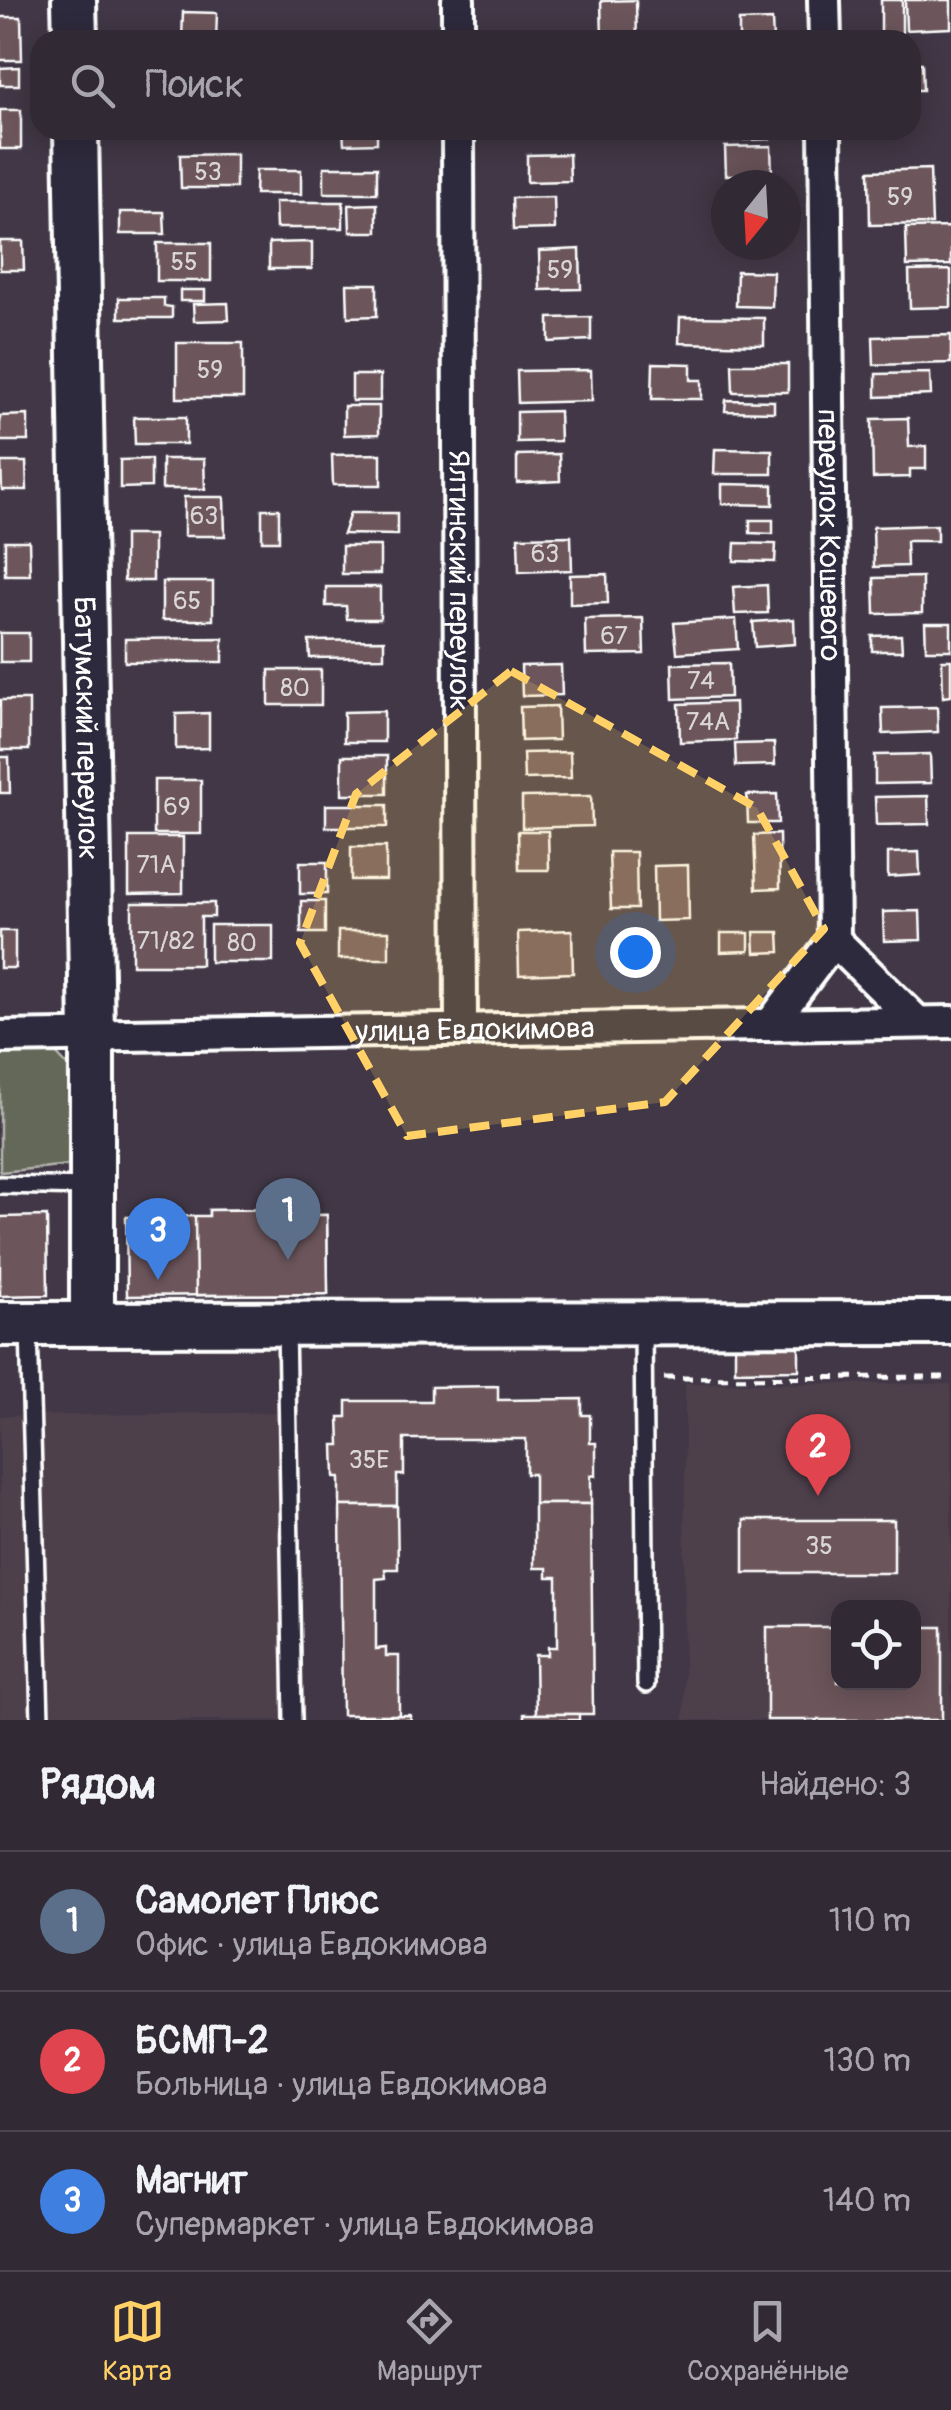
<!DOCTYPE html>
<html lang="ru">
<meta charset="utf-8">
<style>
body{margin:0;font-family:Pangolin,sans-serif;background:#39313c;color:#f1f3f6}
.controls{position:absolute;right:30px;bottom:30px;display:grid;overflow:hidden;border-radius:20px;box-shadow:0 5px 25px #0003}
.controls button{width:90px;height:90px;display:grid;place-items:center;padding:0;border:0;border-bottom:2px solid #4c454f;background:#312934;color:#f1f3f6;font:50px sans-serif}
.compass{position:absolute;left:711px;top:170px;width:90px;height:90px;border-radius:50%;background:#312934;box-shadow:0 5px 25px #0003;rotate:198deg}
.you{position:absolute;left:635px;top:952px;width:35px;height:35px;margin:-25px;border:8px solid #fff;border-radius:50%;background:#1a73e8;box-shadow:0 0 0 15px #1a73e833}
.badge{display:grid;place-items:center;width:65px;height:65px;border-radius:50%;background:#ffd166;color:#fff;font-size:32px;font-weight:700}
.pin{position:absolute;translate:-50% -82px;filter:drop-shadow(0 2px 5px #0008)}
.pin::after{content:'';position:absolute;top:52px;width:35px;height:30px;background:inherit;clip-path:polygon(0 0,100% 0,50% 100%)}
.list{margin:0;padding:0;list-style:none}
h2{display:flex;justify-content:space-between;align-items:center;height:130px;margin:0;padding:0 40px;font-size:42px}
h2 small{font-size:32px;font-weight:400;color:#a8a6ac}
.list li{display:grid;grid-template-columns:65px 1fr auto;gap:30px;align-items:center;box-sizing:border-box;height:140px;padding:0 40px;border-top:2px solid #4c454f}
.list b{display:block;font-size:38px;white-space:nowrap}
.list p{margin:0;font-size:32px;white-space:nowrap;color:#a8a6ac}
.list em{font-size:32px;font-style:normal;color:#a8a6ac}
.icon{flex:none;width:55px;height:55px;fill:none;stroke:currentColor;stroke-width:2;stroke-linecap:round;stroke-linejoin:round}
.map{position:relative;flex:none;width:951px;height:1720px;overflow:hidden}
.search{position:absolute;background:#312934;box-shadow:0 5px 25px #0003;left:30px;right:30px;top:30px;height:110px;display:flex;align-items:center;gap:25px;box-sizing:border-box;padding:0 35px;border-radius:30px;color:#a8a6ac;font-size:38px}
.sheet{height:550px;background:#312934}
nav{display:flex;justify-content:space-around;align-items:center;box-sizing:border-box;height:140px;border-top:2px solid #4c454f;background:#312934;font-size:28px;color:#a8a6ac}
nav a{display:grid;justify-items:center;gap:5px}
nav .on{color:#ffd166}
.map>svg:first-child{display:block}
.built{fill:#4e404c;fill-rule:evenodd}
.green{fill:#646758;stroke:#b2b3ac;stroke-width:2.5}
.building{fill:#6c565b;stroke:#fff;stroke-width:2.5}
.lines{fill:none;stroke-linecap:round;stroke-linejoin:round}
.lane-casing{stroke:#fff;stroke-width:22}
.street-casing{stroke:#fff;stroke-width:38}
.secondary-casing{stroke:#fff;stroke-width:50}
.path{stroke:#fff;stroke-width:5;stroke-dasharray:10 8;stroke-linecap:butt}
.lane{stroke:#2f2a3d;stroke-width:15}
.street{stroke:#2f2a3d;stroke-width:30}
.secondary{stroke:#2f2a3d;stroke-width:42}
.marked{fill:#ffd166;fill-opacity:0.2;stroke:#ffd166;stroke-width:8;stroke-dasharray:20 12;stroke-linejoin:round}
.labels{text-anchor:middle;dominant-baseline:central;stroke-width:8;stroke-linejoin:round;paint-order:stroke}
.number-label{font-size:25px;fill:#dad5d6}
.street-label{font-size:30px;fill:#fff;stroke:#2f2a3d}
</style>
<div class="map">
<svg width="951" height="1720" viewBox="0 0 951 1720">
<rect width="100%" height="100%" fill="#413746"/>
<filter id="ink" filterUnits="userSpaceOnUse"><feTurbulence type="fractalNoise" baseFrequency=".01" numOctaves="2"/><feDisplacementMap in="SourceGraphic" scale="20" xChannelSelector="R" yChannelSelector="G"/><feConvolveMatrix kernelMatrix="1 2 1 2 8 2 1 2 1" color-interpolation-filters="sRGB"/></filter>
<g filter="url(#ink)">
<!-- built -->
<g class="built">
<path d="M685 1383 951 1384V1720H684ZM838 1608H914V1682H838Z"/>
<polygon points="295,1412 305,1720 0,1720 0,1416"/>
</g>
<!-- green -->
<polygon class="green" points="0,1047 50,1047 68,1066 69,1165 0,1172"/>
<!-- building -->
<g class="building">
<polygon points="636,0 637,40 602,40 601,1"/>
<polygon points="881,0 902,0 902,37 881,38"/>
<polygon points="905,0 951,0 951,28 906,30"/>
<polygon points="183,12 217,13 216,40 182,40"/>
<polygon points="0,17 21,17 22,60 0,60"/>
<polygon points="772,20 773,40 739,40 739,21"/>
<polygon points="911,63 922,63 923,90 911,90"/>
<polygon points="19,67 19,85 0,85 0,68"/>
<rect x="0" y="110" width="21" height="39"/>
<polygon points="343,130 377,130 377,143 344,144"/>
<polygon points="734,130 770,130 770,139 734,140"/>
<polygon points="771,146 772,175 726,175 725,147"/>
<polygon points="236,154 236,188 181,188 180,155"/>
<polygon points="569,154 570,181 527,182 527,155"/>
<rect x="324" y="167" width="53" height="26"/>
<polygon points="930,169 932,224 870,225 869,171"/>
<polygon points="256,170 301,170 301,194 255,194"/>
<polygon points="554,197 555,229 513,230 512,198"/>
<polygon points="275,202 343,202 343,228 276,228"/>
<polygon points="377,204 377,232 350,232 349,205"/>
<polygon points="120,212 164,212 165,234 120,234"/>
<polygon points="951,227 951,265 907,266 906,228"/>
<polygon points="0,241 23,241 24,270 0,270"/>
<polygon points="312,242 312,269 269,269 269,243"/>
<rect x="157" y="243" width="54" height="38"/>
<polygon points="580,249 581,289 540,290 539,251"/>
<polygon points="951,270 951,307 910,308 909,271"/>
<polygon points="737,271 773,272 772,307 736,306"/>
<polygon points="347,284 377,284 377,316 348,317"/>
<rect x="180" y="290" width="25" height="11"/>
<polygon points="119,298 164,298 164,306 172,307 172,318 119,318"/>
<polygon points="228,303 229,320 194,321 193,304"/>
<polygon points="591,317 591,340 549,342 549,318"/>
<polygon points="680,317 764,318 764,345 679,343"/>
<polygon points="951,335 951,363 874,365 873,337"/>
<rect x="177" y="343" width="66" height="55"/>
<polygon points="653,363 691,364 691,380 702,380 702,399 652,399"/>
<polygon points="732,364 788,364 788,392 733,392"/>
<polygon points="591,370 592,401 518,403 517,371"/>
<polygon points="930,373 931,395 876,397 876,374"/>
<rect x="352" y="375" width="28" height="26"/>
<polygon points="726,400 774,401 774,412 725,411"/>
<polygon points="344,406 379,406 379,434 344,435"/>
<polygon points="559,411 560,441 517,442 517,412"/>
<polygon points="28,415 28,441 0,441 0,416"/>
<polygon points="134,417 186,417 186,444 135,444"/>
<polygon points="908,418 909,447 926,446 926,469 910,469 910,477 873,478 872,419"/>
<polygon points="715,449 772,450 772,474 714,474"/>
<polygon points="381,454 381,485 333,485 332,455"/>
<polygon points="559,454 560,481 517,483 517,455"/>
<polygon points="151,459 151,487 120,488 120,460"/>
<polygon points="162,459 204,459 205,489 162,489"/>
<polygon points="1,462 26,462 27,490 2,490"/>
<polygon points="722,484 773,485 773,505 722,504"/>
<polygon points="184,497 224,497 225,536 184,536"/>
<rect x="262" y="509" width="17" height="32"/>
<polygon points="350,513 397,513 397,535 343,534"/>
<polygon points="750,520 773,520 773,534 750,533"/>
<polygon points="937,525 937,541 906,541 907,566 874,567 873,527"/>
<rect x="124" y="535" width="29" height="46"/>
<polygon points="571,536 572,570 519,572 518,537"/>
<polygon points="5,541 29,541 30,575 5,575"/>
<polygon points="735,543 776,544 775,562 734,561"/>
<rect x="342" y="546" width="38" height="28"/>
<polygon points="607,574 608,603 570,604 570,575"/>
<polygon points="922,577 922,613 875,614 874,578"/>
<rect x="162" y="582" width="51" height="38"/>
<polygon points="767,585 768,613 735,614 733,587"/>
<polygon points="326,587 380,587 380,619 347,619 346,606 326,606"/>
<polygon points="643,618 644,654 586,655 585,619"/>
<polygon points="736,619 738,649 677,653 674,623"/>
<polygon points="794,619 795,644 755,647 753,622"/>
<polygon points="925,623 951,623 951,650 926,650"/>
<rect x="0" y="633" width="29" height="29"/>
<polygon points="901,635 902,651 872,651 872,636"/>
<polygon points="223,638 223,662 125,662 125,639"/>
<polygon points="384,640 384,657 310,658 309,641"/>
<polygon points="942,660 951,660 951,696 943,697"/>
<polygon points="729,663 730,697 673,699 672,664"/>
<polygon points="561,665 562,695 522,696 521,666"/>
<rect x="269" y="670" width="52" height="35"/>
<rect x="0" y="700" width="29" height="50"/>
<polygon points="735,702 736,740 680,742 679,704"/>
<polygon points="557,706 558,740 521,741 520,707"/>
<polygon points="937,707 938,732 883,734 882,708"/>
<polygon points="384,711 384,742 344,742 344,712"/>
<polygon points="209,713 209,748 176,749 176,714"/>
<polygon points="774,743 775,765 736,766 735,744"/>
<polygon points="570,752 571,778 524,779 523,753"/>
<polygon points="930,754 931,783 875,784 875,755"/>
<rect x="342" y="756" width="45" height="38"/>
<polygon points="0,757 9,757 10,793 0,793"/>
<rect x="154" y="780" width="47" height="54"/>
<polygon points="777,794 778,823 748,823 747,795"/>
<polygon points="591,796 592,826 522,828 522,797"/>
<polygon points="928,796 929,824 876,825 875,797"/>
<rect x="326" y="805" width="61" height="22"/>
<polygon points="518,831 548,831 549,870 519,870"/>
<polygon points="779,834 780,888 756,889 754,835"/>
<polygon points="129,837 183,837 183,893 129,894"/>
<rect x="351" y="847" width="35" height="33"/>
<polygon points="609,852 636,852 637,909 611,909"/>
<polygon points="919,852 920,875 888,877 888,853"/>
<rect x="300" y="862" width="27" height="32"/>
<polygon points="688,865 689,920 655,921 654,866"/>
<rect x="301" y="901" width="24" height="32"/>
<polygon points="132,903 214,903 214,917 201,917 201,965 132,965"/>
<polygon points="920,911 921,940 884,941 883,912"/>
<rect x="210" y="925" width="63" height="37"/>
<polygon points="572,930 573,973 519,975 518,932"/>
<rect x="0" y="931" width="15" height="37"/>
<rect x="338" y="931" width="51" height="28"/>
<polygon points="754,932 779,932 780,952 755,953"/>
<polygon points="721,933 749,933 749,951 721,952"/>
<polygon points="309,1209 309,1215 327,1215 328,1294 127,1296 126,1217 209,1216 209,1210"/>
<polygon points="309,1209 309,1215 327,1215 328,1294 196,1295 195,1216 209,1216 209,1210"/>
<polygon points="47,1216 48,1295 0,1296 0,1217"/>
<polygon points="735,1342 799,1342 799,1370 735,1371"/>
<polygon points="498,1386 498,1400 582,1399 582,1415 590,1415 590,1443 596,1443 596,1476 591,1475 591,1504 534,1504 534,1474 526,1474 526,1439 404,1439 404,1475 397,1475 397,1506 340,1506 340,1477 335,1477 334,1445 340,1445 339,1417 347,1417 347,1401 431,1401 431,1387"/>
<polygon points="534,1504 591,1504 593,1714 536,1714 535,1655 548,1655 548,1647 557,1647 557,1577 547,1577 547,1568 534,1568"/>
<polygon points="340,1506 397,1506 398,1569 385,1569 386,1578 376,1579 376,1649 386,1648 386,1656 399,1656 399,1715 342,1715"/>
<rect x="744" y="1520" width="150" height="53"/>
<polygon points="767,1627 838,1627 838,1682 914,1682 914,1627 942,1627 942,1720 767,1720"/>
<rect x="524" y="1714" width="55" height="6"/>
<polygon points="410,1715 411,1720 356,1720 356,1716"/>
</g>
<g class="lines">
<defs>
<g id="lane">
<polyline points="0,1185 88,1187"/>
<polyline points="286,1325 293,1720"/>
<polyline points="643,1328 646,1684"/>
<polyline points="29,1329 40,1720"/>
</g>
<g id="street">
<polyline points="458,0 458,40"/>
<polyline points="824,0 825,40"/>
<path id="s1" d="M458 130 461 1030"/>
<path id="s2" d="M825 130 834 940"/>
<polyline points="770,1025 834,940 917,1022"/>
<path id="s3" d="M0 1037 951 1022"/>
</g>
<g id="secondary">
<polyline points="74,0 75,40"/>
<path id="s4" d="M76 130 92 1035V1323"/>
<polyline points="0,1324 951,1323"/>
</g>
</defs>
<!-- lane casing -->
<use href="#lane" class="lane-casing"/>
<!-- street casing -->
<use href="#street" class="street-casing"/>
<!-- secondary casing -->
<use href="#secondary" class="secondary-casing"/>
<!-- path -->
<polyline class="path" points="664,1378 951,1377"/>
<!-- lane -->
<use href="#lane" class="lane"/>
<!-- street -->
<use href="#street" class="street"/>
<!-- secondary -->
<use href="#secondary" class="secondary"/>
</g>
</g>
<!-- marked area -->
<path class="marked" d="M511 671 757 808 824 929 665 1102 407 1136 300 943 356 794Z"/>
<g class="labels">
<!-- number labels -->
<g class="number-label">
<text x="208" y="172">53</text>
<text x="900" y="197">59</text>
<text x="184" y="262">55</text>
<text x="560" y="270">59</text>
<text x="210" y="370">59</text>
<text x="204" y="516">63</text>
<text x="545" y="554">63</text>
<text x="187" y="601">65</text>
<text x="614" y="636">67</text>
<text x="701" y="681">74</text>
<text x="295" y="688">80</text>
<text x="708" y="722">74А</text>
<text x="177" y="807">69</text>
<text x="156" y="865">71А</text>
<text x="166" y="941">71/82</text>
<text x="242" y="943">80</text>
<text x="369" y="1460">35Е</text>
<text x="819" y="1546">35</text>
</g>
<!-- street labels -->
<g class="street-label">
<text stroke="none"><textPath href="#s2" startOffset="405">переулок Кошевого</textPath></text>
<text stroke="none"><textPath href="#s1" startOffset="450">Ялтинский переулок</textPath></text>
<text stroke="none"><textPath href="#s4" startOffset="598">Батумский переулок</textPath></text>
<text stroke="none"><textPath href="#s3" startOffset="475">улица Евдокимова</textPath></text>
</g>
</g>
</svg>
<div class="controls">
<button><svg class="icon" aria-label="locate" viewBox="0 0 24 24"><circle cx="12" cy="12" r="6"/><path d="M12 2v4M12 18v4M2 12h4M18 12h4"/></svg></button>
</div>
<svg class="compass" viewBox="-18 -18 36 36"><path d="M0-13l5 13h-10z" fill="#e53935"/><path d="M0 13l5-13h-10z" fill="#a8a6ac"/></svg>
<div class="you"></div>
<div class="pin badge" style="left:288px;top:1260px;background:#5c6f8a">1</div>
<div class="pin badge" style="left:818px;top:1496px;background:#e0444e">2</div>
<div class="pin badge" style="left:158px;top:1280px;background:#3f7fe0">3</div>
<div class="search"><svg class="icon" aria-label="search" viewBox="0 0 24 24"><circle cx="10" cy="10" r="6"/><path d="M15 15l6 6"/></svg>Поиск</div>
</div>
<section class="sheet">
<h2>Рядом<small>Найдено: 3</small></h2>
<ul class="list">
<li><span class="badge" style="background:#5c6f8a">1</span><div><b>Самолет Плюс</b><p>Офис · улица Евдокимова</p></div><em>110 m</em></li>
<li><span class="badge" style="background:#e0444e">2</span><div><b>БСМП-2</b><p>Больница · улица Евдокимова</p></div><em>130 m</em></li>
<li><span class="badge" style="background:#3f7fe0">3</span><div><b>Магнит</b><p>Супермаркет · улица Евдокимова</p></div><em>140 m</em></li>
</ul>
</section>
<nav>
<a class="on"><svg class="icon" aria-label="map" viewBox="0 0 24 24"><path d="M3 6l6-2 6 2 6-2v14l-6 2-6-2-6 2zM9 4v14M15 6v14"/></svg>Карта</a>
<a><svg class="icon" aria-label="directions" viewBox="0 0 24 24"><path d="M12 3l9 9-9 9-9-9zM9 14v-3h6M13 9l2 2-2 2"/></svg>Маршрут</a>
<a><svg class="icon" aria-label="saved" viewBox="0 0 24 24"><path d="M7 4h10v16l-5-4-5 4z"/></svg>Сохранённые</a>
</nav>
